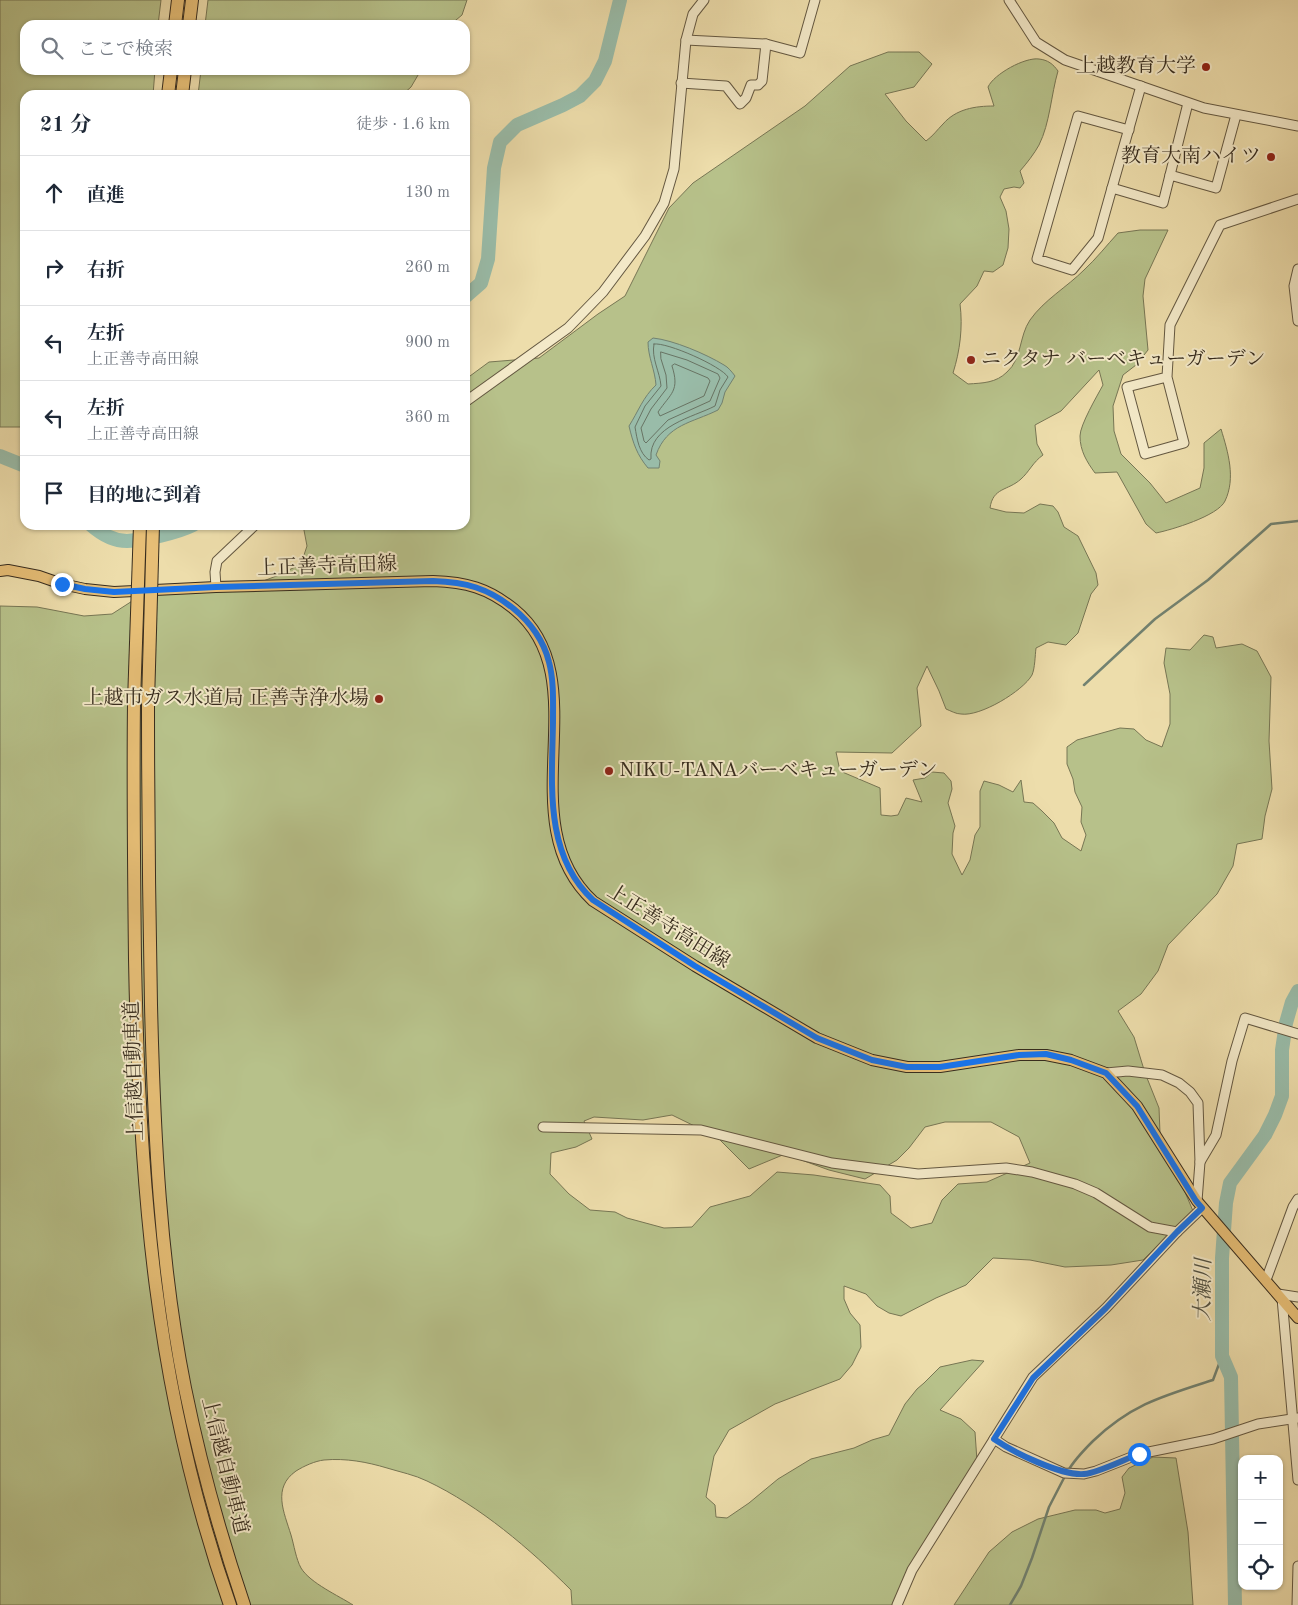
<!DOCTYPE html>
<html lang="ja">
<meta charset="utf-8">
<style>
body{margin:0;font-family:"Old Standard TT","Noto Serif JP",serif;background:#f2f2f3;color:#1f2937}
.controls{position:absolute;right:15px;bottom:15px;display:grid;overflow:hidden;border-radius:10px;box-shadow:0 1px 4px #0004}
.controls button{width:45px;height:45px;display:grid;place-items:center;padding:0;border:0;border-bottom:1px solid #e0e1e3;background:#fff;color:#1f2937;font:25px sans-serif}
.stop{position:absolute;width:15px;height:15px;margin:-11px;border:4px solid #1a73e8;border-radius:50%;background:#fff}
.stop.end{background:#1a73e8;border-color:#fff;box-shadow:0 1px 5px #0008}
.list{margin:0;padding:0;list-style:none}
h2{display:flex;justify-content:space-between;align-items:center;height:65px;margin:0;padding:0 20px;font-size:21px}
h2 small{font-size:16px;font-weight:400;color:#747a83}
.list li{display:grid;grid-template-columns:32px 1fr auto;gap:15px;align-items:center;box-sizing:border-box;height:75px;padding:0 20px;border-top:1px solid #e0e1e3}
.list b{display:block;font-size:19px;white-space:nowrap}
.list p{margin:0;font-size:16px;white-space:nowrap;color:#747a83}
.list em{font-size:16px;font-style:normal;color:#747a83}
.icon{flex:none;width:28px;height:28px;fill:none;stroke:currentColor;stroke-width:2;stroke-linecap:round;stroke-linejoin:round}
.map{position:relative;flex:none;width:1298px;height:1605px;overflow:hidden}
.search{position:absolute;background:#fff;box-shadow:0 1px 4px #0004;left:20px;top:20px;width:450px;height:55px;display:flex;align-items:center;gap:12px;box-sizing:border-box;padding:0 18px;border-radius:15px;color:#747a83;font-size:19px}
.panel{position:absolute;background:#fff;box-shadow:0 1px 4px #0004;left:20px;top:90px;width:450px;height:440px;border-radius:15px}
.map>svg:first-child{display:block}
.green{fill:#b7c18a;stroke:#777654;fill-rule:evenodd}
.water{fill:#99bca9;stroke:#728271}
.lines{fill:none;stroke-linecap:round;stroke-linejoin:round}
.shore{stroke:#687464;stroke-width:1}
.stream{stroke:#728271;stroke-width:2.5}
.river{stroke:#99bca9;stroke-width:14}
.minor-casing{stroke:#645841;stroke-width:11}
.major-casing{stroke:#372c1e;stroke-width:12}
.highway-casing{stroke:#372c1e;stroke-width:14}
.minor{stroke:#f3e9c8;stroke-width:9}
.major{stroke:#e6be76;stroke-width:10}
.highway{stroke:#e6be76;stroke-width:12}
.highway-bridge-casing{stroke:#372c1e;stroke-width:14;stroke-linecap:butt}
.highway-bridge{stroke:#e6be76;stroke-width:12}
.route{stroke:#1a73e8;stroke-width:6}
.poi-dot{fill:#8f2418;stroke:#f3e9c8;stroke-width:2}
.labels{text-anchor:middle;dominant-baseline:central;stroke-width:4;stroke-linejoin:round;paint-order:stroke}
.poi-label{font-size:20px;fill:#372c1e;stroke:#f3e9c8;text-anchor:end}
.street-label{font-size:20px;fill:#372c1e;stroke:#f3e9c8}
.water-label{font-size:21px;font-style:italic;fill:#505041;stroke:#f3e9c8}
</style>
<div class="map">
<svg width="1298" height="1605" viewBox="0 0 1298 1605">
<rect width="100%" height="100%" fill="#edddab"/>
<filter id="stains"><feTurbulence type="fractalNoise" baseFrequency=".004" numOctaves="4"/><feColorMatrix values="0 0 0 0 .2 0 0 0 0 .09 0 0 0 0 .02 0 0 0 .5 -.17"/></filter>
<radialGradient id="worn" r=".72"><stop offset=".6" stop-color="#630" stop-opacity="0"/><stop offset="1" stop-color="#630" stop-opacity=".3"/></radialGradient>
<!-- green -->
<g class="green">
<polygon points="0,0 161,0 158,25 25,25 25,70 155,70 153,95 25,95 24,427 0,427"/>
<polygon points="208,0 467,0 462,15 450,25 205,25"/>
<path d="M888 52H919L932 64 914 87 885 94 906 121 926 141C933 136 937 130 943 124 956 109 975 106 994 106L988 87C994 74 1025 57 1039 59 1048 60 1053 64 1058 71 1051 95 1050 123 1039 145 1034 154 1027 163 1020 171L1024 183 1020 188 1014 187 1004 189 1000 197 1006 211 1009 229 1008 248 1003 265 993 272 984 271 977 286 960 304C963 327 960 351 953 373L968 384C983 383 996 383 1007 372 1022 359 1019 336 1030 320 1044 300 1067 287 1084 270 1096 259 1107 245 1118 233L1140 230H1168L1145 279 1143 296 1148 350 1136 365 1123 375 1113 406 1114 431 1121 454 1150 483 1166 503 1200 488 1204 468V443L1221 429C1228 452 1236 478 1225 501 1218 516 1171 530 1156 533L1146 524 1117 472 1095 473C1087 462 1080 451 1080 436 1080 425 1097 396 1103 385L1099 370 1061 411 1035 425 1037 444 1043 455C1033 462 1029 472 1021 479 1008 491 993 487 990 508L1006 512 1024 513 1040 504 1053 506 1058 512 1064 527 1078 536 1096 573 1098 585 1091 594 1078 633 1066 645 1048 642 1036 648C1035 656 1035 668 1032 675 1023 691 980 717 961 714 956 714 951 711 946 709L939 691 927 666 917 688 921 726 892 753 836 752 840 771 880 788 881 815 891 816 898 815 906 798 922 802 913 780 925 778 932 772 944 773 951 781 952 789 948 803 955 826 953 833 952 854 962 875 970 860 975 835 980 827V791L984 781 999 785 1013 792 1021 780 1024 802 1033 803 1042 811 1054 823 1062 838 1081 851 1086 835 1081 822 1082 807 1075 792 1073 779 1067 764V747L1077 740 1120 728 1134 729 1146 740 1162 747 1170 724V694L1164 663 1166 648 1190 650 1204 635 1213 637 1216 648 1242 644 1257 651 1271 677 1269 741 1272 789 1265 816 1262 839 1237 844 1233 866 1217 894 1168 945 1158 971 1141 994 1118 1011 1134 1037 1145 1073 1159 1108 1160 1133 1193 1211 1143 1260 1111 1265 1065 1267 1030 1260 993 1258 966 1285 936 1298 901 1316 889 1313 877 1306 866 1294 844 1286V1299L850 1313 860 1325 861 1347 852 1365 840 1379 775 1404 729 1430 714 1456 706 1497 715 1505 716 1517 727 1518 749 1503 778 1479 811 1459 854 1448 872 1440 889 1435 905 1404 917 1389 924 1383 940 1367 972 1360 984 1361 940 1410 961 1419 975 1432 977 1461 957 1489 917 1554 892 1605H572L571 1590C530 1549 480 1506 427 1481 415 1475 400 1472 387 1468 367 1462 346 1458 324 1460 315 1461 304 1466 296 1471 272 1488 284 1512 291 1535 294 1545 296 1559 301 1568 310 1583 339 1596 353 1605H0V606L37 607 84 616 112 614 140 596 164 592 258 583 279 575 301 564 307 546 303 525H465V376H470L489 362 539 358 598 314 625 296 669 208 693 183 805 106 850 66ZM672 1115 717 1137 749 1169 785 1154 829 1170 865 1179 897 1160 909 1148 925 1127 945 1122H991L1019 1137 1030 1163 987 1182 958 1184 942 1200 932 1223 911 1228 891 1213 890 1196 880 1185 814 1175 777 1172 750 1196 710 1207 692 1227 664 1228 627 1218 615 1212 590 1210 569 1194 550 1174 551 1153 576 1147 592 1139 584 1121 594 1117 643 1120Z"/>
<polygon points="201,70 421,70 411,87 402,95 198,95"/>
<polygon points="1153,1457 1176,1458 1188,1532 1193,1605 954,1605 989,1552 1012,1532 1038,1519 1075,1510 1096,1510 1105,1513 1120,1509 1125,1493 1122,1477 1129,1468"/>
</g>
<!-- water -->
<path class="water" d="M653 338C673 340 706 354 724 365 728 367 732 372 735 376L725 392 722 403 718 410C692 423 667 424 656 455L660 461 659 468H648C637 455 633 443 629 426 638 412 643 397 656 385 655 370 648 357 648 342Z"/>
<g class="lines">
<!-- shore -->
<g class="shore">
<path d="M654 344C667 342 721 366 728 377L720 390 715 406C694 417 648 426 651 459L649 460C639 453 637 439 635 427L645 406 661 386C660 372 651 358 654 344Z"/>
<polygon points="661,352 687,360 718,374 720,378 710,401 668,420 646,443 644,441 641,428 651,409 667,388 666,375 661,359"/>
<path d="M675 364 708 378 710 381 704 396 660 416 658 412C671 393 680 391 672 366Z"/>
</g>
<!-- stream -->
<g class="stream">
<polyline points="1084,685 1155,619 1208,580 1271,524 1298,521"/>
<path d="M1068 1471C1074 1460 1084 1450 1093 1441 1132 1404 1163 1396 1213 1380L1222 1356"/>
<polyline points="1010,1605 1021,1586 1032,1558 1049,1507 1065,1476"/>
</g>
<!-- river -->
<g class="river">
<polyline points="465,297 481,283 488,259 494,168 500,142 517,125 563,105 580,96 595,81 605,61 620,0"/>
<polyline points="0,456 25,466"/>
<path d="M91 525C100 533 113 541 127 541 145 540 177 533 193 525"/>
<polyline points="1235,1605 1231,1377 1222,1356 1222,1258 1226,1203 1230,1183 1265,1135 1275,1115 1282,1096 1282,1050 1286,1023 1292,1002 1298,991"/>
</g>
<defs>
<g id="minor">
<polyline points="1009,0 1036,42 1065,60 1204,108 1298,126"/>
<polyline points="686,40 766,44 800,53 815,0"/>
<polyline points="681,83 726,86 740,104 746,98 751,85 758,85 762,81 766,44"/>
<polyline points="1129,130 1078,116 1037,259 1072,270 1098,238 1112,188 1163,203 1170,175 1216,188 1236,115"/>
<polyline points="1170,175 1188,103"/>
<polyline points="1112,188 1141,86"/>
<polyline points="1298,269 1294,286 1298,321"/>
<polyline points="1167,377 1127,387 1145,454 1184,443 1167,377 1170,325 1220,225 1298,199"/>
<polyline points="465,402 568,328 603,292 645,236 664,203 674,169 686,40 693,14 704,0"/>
<polyline points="216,587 215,572 217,561 255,525"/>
<polyline points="1106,1073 1128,1071 1162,1075 1179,1083 1190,1092 1198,1103 1200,1162 1197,1201"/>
<polyline points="543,1127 701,1130 832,1163 918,1174 1006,1168 1032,1172 1075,1184 1096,1193 1150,1227 1177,1232"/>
<polyline points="1200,1162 1216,1135 1232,1061 1245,1018 1298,1034"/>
<polyline points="1266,1280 1293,1207 1298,1199"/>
<polyline points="1278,1294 1298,1297"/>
<polyline points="1282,1298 1298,1480"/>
<polyline points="994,1439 1006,1447 1064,1473 1084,1474 1096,1471 1139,1454 1213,1439 1258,1424 1298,1418"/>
<polyline points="897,1605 912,1570 1033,1377 1106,1308 1177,1232 1202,1208"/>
<polyline points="1297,1605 1298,1566"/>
</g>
<path id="major" d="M0 571 8 570 39 576 62 584 85 589 114 592 216 587 433 581C466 582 488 588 514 609 601 680 506 820 593 901L695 966 817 1038 872 1060 907 1067H940L1019 1055H1046L1071 1060 1106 1073 1137 1106 1197 1201 1298 1318"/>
<g id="highway">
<polyline points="175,25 178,0"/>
<polyline points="189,25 192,0"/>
<polyline points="168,95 171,70"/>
<polyline points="182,95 185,70"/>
<path d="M134 702C133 788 134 874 135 959 139 1183 155 1392 230 1605"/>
<path d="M148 702C148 803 149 904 151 1005 154 1133 160 1263 185 1388 200 1462 220 1534 244 1605"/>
</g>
</defs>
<!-- minor casing -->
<use href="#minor" class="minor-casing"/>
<!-- major casing -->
<use href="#major" class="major-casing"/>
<!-- highway casing -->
<use href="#highway" class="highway-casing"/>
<!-- minor -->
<use href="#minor" class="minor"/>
<!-- major -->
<use href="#major" class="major"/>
<!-- highway -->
<use href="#highway" class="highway"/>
<defs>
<g id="highway-bridge">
<polyline points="134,702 140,525"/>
<polyline points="148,702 153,525"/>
</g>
</defs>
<!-- highway-bridge casing -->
<use href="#highway-bridge" class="highway-bridge-casing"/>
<!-- highway-bridge -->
<use href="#highway-bridge" class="highway-bridge"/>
</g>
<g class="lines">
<!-- route -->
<path class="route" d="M62 584 85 589 114 592 216 587 433 581C466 582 488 588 514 609 530 622 544 641 549 662 554 681 553 702 553 722 552 784 544 855 593 900L695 966 817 1038 872 1060 907 1067H940L1019 1055 1046 1054 1071 1060 1106 1073 1137 1106 1196 1201 1202 1208 1177 1232 1106 1308 1033 1378 994 1439C1013 1452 1061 1476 1084 1474 1098 1473 1125 1459 1139 1454"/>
</g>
<!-- markers -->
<g class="poi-dot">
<circle cx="1206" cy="67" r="5"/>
<circle cx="1271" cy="157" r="5"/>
<circle cx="971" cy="360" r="5"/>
<circle cx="379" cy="699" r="5"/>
<circle cx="609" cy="771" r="5"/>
</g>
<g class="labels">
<!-- poi labels -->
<g class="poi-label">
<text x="1196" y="67">上越教育大学</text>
<text x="1261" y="157">教育大南ハイツ</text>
<text x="981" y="360" text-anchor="start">ニクタナ バーベキューガーデン</text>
<text x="369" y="699">上越市ガス水道局 正善寺浄水場</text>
<text x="619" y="771" text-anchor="start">NIKU-TANAバーベキューガーデン</text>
</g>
<!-- street labels -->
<g class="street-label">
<text transform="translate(327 567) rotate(-2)">上正善寺高田線</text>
<text transform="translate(668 927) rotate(32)">上正善寺高田線</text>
<text transform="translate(135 1071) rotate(-92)">上信越自動車道</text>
<text transform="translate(224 1466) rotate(76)">上信越自動車道</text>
</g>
<!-- water labels -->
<g class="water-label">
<text transform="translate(1204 1290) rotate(-89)">大瀬川</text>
</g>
</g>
<rect width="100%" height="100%" filter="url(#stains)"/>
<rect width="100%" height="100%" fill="url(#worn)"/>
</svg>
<div class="controls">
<button>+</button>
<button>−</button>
<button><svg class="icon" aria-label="locate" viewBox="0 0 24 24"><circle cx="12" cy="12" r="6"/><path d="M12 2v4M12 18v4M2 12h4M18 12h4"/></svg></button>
</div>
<div class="stop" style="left:1139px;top:1454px"></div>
<div class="stop end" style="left:62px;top:584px"></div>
<div class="search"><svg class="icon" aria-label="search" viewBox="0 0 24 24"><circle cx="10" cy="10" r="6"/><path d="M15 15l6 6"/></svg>ここで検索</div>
<section class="panel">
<h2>21 分<small>徒歩 · 1.6 km</small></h2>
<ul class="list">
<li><svg class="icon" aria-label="ahead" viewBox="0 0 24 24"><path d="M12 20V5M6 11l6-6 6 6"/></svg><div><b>直進</b></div><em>130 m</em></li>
<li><svg class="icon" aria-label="right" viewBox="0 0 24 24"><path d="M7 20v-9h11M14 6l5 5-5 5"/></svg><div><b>右折</b></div><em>260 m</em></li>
<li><svg class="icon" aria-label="left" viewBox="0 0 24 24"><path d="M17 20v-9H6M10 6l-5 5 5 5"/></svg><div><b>左折</b><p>上正善寺高田線</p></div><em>900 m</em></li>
<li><svg class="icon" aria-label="left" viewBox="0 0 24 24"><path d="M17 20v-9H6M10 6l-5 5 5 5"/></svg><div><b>左折</b><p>上正善寺高田線</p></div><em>360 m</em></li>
<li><svg class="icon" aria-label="arrive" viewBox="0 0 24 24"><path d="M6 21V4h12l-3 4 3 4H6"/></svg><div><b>目的地に到着</b></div></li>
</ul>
</section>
</div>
